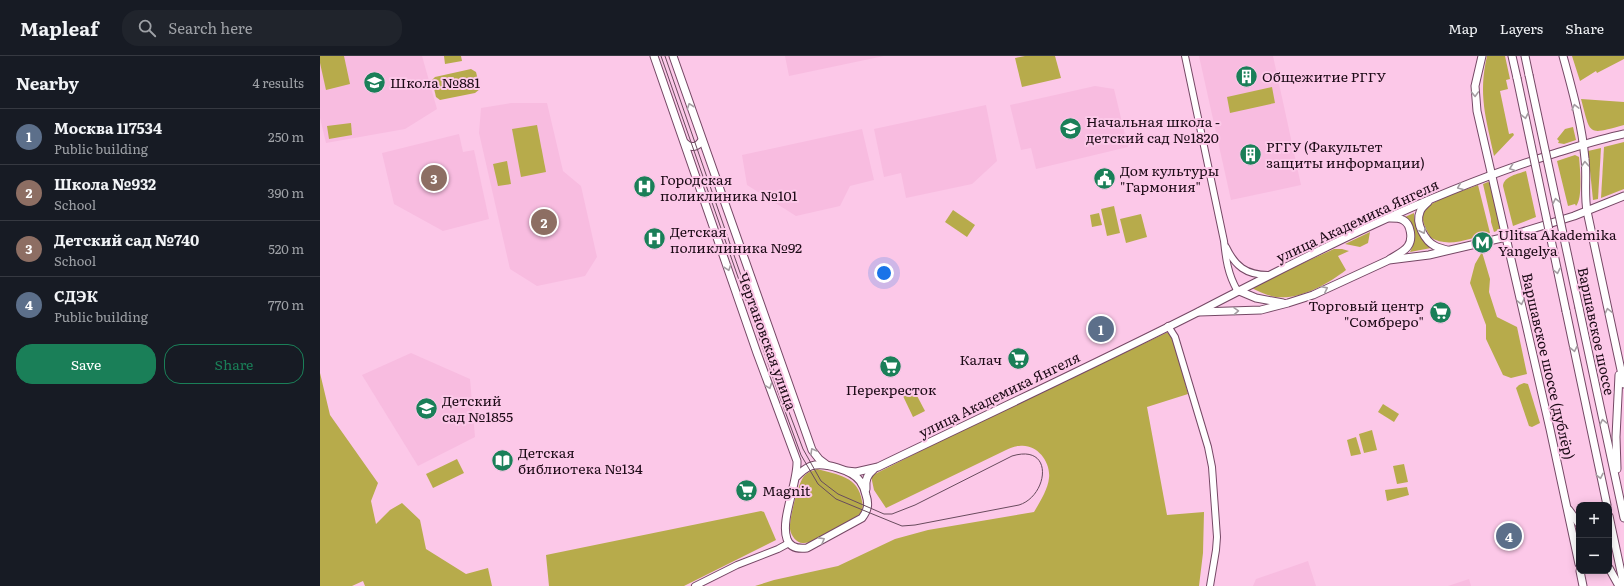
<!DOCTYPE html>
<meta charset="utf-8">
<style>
body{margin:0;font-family:Literata,serif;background:#20242c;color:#f1f3f6}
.controls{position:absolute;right:12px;bottom:12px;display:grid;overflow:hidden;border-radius:8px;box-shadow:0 2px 10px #0003}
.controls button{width:36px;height:36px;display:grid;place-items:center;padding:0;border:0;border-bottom:1px solid #363941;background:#171b24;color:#f1f3f6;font:20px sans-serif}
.you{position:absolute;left:564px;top:217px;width:14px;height:14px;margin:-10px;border:3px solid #fff;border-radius:50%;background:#1a73e8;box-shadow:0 0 0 6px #1a73e833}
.badge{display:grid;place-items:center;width:26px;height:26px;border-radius:50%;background:#1a7f58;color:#fff;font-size:13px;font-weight:700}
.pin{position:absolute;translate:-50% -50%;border:2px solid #fff;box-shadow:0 1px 4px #0006}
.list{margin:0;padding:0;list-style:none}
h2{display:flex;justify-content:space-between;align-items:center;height:52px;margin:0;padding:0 16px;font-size:17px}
h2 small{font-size:13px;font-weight:400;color:#9ea1a6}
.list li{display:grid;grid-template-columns:26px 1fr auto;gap:12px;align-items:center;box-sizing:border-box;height:56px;padding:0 16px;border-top:1px solid #363941}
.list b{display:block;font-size:15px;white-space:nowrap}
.list p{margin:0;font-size:13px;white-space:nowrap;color:#9ea1a6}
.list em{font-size:13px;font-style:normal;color:#9ea1a6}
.actions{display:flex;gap:8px;padding:12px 16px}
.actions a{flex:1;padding:9px 0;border:1px solid #1a7f58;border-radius:16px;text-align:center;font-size:14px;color:#1a7f58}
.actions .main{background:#1a7f58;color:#fff}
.icon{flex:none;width:22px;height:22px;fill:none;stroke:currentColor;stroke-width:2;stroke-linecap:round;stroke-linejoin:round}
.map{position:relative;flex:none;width:1304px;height:530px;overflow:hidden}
header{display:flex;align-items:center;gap:24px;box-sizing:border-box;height:56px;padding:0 20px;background:#171b24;border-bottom:1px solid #363941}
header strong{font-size:19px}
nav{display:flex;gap:22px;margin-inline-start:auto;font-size:14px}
.search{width:280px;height:36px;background:#20242c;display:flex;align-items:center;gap:10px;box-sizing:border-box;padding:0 14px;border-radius:16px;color:#9ea1a6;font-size:15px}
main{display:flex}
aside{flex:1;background:#171b24}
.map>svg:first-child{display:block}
.built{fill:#f8bce0}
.green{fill:#b7ab4b}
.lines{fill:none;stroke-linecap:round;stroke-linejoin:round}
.minor-casing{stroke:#754865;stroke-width:8}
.major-casing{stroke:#754865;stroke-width:9}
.minor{stroke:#fff;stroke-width:6}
.major{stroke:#fff;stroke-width:7}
.tram{stroke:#684b5d;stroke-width:1}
.major-bridge-casing{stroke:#754865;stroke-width:9;stroke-linecap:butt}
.major-bridge{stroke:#fff;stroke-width:7}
.oneway{stroke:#a49da2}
.labels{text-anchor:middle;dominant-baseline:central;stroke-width:4;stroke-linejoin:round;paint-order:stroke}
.poi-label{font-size:14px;fill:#1c0a16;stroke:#fcc8e8;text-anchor:start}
.street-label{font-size:14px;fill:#1c0a16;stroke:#fcc8e8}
</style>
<header>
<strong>Mapleaf</strong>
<div class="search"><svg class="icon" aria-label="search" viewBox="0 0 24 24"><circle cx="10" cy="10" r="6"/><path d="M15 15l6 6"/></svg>Search here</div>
<nav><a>Map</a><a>Layers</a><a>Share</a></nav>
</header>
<main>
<aside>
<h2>Nearby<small>4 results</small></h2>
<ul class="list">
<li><span class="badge" style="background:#5c6f8a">1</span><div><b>Москва 117534</b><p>Public building</p></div><em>250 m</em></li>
<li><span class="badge" style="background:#8d6e63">2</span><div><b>Школа №932</b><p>School</p></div><em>390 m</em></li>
<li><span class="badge" style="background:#8d6e63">3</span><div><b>Детский сад №740</b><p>School</p></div><em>520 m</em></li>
<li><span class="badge" style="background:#5c6f8a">4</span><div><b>СДЭК</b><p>Public building</p></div><em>770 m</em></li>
</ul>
<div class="actions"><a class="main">Save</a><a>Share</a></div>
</aside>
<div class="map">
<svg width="1304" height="530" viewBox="0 0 1304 530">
<rect width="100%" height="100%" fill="#fcc8e8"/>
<!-- built -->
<g class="built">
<polygon points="0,0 102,0 117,53 85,73 6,87 0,62"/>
<polygon points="465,0 564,0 469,20"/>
<polygon points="879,0 953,0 981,129 911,144"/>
<polygon points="775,30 794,33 808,91 716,113 711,92 701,94 690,49"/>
<polygon points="191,47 227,47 243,115 261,130 277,201 265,220 217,230 190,213 159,77 161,52"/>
<polygon points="666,49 677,105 652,128 586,142 581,117 564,121 554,73"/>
<polygon points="542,73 554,124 530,130 520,150 476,160 427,129 422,99"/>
<polygon points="139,78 143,96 154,94 169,163 123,175 74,148 62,97"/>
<polygon points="91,297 150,323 155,381 98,410 42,319"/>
<polygon points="988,505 996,530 933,530 936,523"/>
<polygon points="1149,523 1151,530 1128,530"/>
</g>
<!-- green -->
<g class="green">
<polygon points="0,0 24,0 30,28 6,34 0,7"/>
<polygon points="124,0 141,0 142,5 125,8"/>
<polygon points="705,0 735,0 741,22 702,31 695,2"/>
<path d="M1167 0H1185L1190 23 1186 24 1188 33 1180 35 1189 78 1193 77 1194 79 1174 100C1166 62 1158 39 1167 0Z"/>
<polygon points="1252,0 1304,0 1304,3 1277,17 1276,15 1260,25"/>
<polygon points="151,13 156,16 160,33 155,37 120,44 116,41 112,24 115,21"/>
<polygon points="952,31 955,47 910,57 907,41"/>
<path d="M1261 43 1304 46V69C1267 79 1271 80 1261 43Z"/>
<polygon points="31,67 32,79 9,83 7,70"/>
<polygon points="217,69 226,116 201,121 192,73"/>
<polygon points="1253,71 1256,84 1244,88 1238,87 1239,85 1237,83 1245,73"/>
<polygon points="1304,86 1304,133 1281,142 1284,91"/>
<polygon points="1281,92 1278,143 1273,144 1268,95"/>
<path d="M1255 99 1259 101C1260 112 1263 143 1256 150L1255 148 1248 150 1237 105Z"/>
<polygon points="187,105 191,128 178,130 173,108"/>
<path d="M1206 115 1216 161 1193 170 1183 130C1184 120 1198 118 1206 115Z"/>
<polygon points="1168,126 1170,127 1180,172 1179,174 1174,176 1171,166 1171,163 1163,128"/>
<path d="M1158 129 1170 177C1151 182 1128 193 1110 181 1107 174 1101 166 1103 157 1106 145 1146 134 1158 129Z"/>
<polygon points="794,150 800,177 787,180 781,153"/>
<polygon points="633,154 655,169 647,181 625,166"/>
<polygon points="779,157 782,169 772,171 770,159"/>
<path d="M1094 157C1094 171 1101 183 1111 192L1090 196C1097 183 1096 171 1085 161Z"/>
<polygon points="821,158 827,181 806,187 800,163"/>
<polygon points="1050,176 1048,187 1040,191 1025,188"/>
<path d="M1014 193H1022L1029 195 1018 200 1026 214C1008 228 980 244 956 241 947 240 938 235 930 231Z"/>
<polygon points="1162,196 1170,223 1169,236 1177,261 1197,271 1207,318 1191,322 1183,319 1166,283 1166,269 1150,227 1155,208"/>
<path d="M846 277H851L854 284 868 338 827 351 847 459 884 456 883 497 879 530H435L454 524 518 510 575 483 608 474 714 456C720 446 728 433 729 422 731 405 716 387 699 390 694 390 688 393 684 395L566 452 554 434 551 420 662 364Z"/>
<polygon points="0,317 10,359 58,427 51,445 56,468 70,454 82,447 100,464 106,493 146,518 168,512 172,530 45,530 43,525 32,530 0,530"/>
<polygon points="1204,327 1208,328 1220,367 1212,371 1209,370 1196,332 1199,329"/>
<polygon points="594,334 605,355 593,361 583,340"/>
<polygon points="1063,348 1079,358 1074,366 1058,356"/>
<polygon points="1052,374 1057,394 1044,397 1039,378"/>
<polygon points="1036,381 1041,398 1031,400 1027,384"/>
<polygon points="137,403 144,417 113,432 106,418"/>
<polygon points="1084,408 1088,426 1077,428 1073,410"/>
<path d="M497 413C518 419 538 420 542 445 544 452 542 457 536 461 526 468 496 487 484 487 477 488 471 480 470 473 469 464 478 427 484 420 488 416 492 415 497 413Z"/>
<polygon points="1087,431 1089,439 1067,445 1065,434"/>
<polygon points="441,455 444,456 456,484 364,530 229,530 226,499"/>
</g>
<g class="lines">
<defs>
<g id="minor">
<path d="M865 0 904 185C906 204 908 218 917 234"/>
<path d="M906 191C915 210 926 219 948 219"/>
<polyline points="848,270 855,281 888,391 892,411 897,481 896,494 890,530"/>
<polyline points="375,530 417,509 458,493 469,487"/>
</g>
<g id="major">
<path d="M334 0 437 297 477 405C478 427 460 464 467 483 470 492 479 493 487 492L542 462C548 454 549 448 546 439 545 434 543 429 540 425 532 414 504 406 491 410 485 412 480 417 476 421"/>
<polyline points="353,0 492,394 499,403 507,409"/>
<polyline points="1162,0 1155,30 1157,55 1230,373 1259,508"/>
<polyline points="1192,0 1197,22"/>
<polyline points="1205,0 1209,19"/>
<path d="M1243 0C1252 33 1262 68 1265 103 1267 120 1264 138 1267 155L1304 328"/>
<path d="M365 87C371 93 378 91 382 84"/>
<path d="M1108 146C1105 149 1101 152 1100 156 1095 167 1105 185 1115 190 1119 192 1123 193 1127 194"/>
<path d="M1070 203C1076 199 1084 196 1088 190 1093 183 1091 168 1083 164 1080 162 1075 162 1070 162"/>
<polyline points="917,234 936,242 963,247"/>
<polyline points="1259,252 1304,462"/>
<polyline points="1246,255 1287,449"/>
<polyline points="879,256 941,254 968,247 993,239 1069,204 1109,199 1186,181 1254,160 1304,140"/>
<polyline points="1297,413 1296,381 1299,319"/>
<path d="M527 415 536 416 558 411C664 360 771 310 876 257 992 197 1108 137 1233 98 1256 91 1280 83 1304 78"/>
<path d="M546 433C545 424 547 419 554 413"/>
<polyline points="1249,454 1259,468"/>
<polyline points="1289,460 1304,530"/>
<polyline points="1289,512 1299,530"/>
<polyline points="1260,515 1263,530"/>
</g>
</defs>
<!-- minor casing -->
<use href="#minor" class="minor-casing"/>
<!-- major casing -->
<use href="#major" class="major-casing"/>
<!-- minor -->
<use href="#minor" class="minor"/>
<!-- major -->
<use href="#major" class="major"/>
<!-- tram -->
<path class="tram" d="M341 0 458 336 481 399 488 411 498 428 516 443 572 466 582 470 595 469 699 449C728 440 735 387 692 400L595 449 572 458H564L518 438 501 425 483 393 461 335 345 0"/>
<defs>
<g id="major-bridge">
<polyline points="1209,19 1259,252"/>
<polyline points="1197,22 1246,255"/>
</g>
</defs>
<!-- major-bridge casing -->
<use href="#major-bridge" class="major-bridge-casing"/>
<!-- major-bridge -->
<use href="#major-bridge" class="major-bridge"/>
</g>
<!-- one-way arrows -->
<defs><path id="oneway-chevron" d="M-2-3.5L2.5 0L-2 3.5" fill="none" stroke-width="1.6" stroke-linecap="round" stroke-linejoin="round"/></defs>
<g class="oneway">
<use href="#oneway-chevron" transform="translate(1155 38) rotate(88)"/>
<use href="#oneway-chevron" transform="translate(370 50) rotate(-109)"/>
<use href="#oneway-chevron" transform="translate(1255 51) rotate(-104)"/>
<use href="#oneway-chevron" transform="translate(1205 60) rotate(78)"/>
<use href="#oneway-chevron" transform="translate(1265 108) rotate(-93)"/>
<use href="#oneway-chevron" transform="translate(1192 112) rotate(160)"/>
<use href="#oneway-chevron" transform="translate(1140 131) rotate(157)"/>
<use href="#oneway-chevron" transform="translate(1236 145) rotate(-102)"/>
<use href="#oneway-chevron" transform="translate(1103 175) rotate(65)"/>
<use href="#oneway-chevron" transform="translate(408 212) rotate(71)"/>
<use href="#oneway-chevron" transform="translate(1237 215) rotate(78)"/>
<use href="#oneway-chevron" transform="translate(1005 233) rotate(-26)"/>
<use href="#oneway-chevron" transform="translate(1201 246) rotate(77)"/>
<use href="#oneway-chevron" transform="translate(916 255) rotate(-2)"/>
<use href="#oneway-chevron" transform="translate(1288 255) rotate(-103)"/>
<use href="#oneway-chevron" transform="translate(1254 293) rotate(78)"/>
<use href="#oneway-chevron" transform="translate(449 330) rotate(70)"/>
<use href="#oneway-chevron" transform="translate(1283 366) rotate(-102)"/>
<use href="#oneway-chevron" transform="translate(493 395) rotate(-120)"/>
<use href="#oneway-chevron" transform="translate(1280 420) rotate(78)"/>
<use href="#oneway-chevron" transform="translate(502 484) rotate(-29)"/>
</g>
<!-- icons -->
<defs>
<symbol id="building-disc" viewBox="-11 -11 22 22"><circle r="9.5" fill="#1a7f58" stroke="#fcc8e8"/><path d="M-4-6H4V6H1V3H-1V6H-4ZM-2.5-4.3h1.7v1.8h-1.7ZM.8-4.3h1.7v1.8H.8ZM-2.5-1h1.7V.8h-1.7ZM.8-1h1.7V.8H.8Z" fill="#fff"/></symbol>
<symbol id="school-disc" viewBox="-11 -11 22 22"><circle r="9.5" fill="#1a7f58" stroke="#fcc8e8"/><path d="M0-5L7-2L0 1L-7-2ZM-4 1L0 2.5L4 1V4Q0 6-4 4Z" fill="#fff"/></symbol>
<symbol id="civic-disc" viewBox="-11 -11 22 22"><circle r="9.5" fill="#1a7f58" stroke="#fcc8e8"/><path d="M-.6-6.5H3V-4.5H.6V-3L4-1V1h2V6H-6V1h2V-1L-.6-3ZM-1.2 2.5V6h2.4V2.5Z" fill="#fff"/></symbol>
<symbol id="hospital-disc" viewBox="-11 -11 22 22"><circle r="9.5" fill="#1a7f58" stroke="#fcc8e8"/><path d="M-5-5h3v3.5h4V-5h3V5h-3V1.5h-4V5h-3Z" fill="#fff"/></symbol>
<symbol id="metro-disc" viewBox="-11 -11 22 22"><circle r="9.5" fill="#1a7f58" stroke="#fcc8e8"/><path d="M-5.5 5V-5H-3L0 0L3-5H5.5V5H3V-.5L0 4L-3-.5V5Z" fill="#fff"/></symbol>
<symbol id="supermarket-disc" viewBox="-11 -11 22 22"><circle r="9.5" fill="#1a7f58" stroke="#fcc8e8"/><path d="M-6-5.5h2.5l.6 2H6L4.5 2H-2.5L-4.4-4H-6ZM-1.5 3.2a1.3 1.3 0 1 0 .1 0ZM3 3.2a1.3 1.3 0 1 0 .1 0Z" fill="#fff"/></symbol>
<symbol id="library-disc" viewBox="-11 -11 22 22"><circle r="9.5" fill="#1a7f58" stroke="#fcc8e8"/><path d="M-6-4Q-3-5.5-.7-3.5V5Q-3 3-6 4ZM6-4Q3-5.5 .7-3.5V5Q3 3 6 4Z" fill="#fff"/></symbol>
</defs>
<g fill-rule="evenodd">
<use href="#building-disc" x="914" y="8" width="25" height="25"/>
<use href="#school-disc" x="42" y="14" width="25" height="25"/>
<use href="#school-disc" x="738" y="60" width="25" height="25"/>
<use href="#building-disc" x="918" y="86" width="25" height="25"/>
<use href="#civic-disc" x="772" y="110" width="25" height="25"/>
<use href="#hospital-disc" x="312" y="118" width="25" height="25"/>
<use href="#hospital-disc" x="322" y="170" width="25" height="25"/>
<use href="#metro-disc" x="1150" y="174" width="25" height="25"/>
<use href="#supermarket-disc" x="1108" y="244" width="25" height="25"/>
<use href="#supermarket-disc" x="686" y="290" width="25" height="25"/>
<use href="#supermarket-disc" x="558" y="298" width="25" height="25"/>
<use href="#school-disc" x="94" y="340" width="25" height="25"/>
<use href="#library-disc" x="170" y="392" width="25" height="25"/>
<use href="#supermarket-disc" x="414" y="422" width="25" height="25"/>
</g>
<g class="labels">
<!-- poi labels -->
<g class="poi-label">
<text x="942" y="20">Общежитие РГГУ</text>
<text x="70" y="26">Школа №881</text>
<text x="766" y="65">Начальная школа -<tspan x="766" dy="16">детский сад №1820</tspan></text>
<text x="946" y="90">РГГУ (Факультет<tspan x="946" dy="16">защиты информации)</tspan></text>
<text x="800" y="114">Дом культуры<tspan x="800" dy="16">"Гармония"</tspan></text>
<text x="340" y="123">Городская<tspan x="340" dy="16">поликлиника №101</tspan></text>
<text x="350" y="175">Детская<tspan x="350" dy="16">поликлиника №92</tspan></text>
<text x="1178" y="178">Ulitsa Akademika<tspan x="1178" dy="16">Yangelya</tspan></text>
<text x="1104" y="249" text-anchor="end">Торговый центр<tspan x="1104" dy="16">"Сомбреро"</tspan></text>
<text x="682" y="303" text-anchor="end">Калач</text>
<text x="571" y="333" text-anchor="middle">Перекресток</text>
<text x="122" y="344">Детский<tspan x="122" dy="16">сад №1855</tspan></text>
<text x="198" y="396">Детская<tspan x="198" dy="16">библиотека №134</tspan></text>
<text x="442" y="434">Magnit</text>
</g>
<!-- street labels -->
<g class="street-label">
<text transform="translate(1037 164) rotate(-25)">улица Академика Янгеля</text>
<text transform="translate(1277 275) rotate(78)">Варшавское шоссе</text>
<text transform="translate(448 285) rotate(70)">Чертановская улица</text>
<text transform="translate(1229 310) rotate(77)">Варшавское шоссе (дублёр)</text>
<text transform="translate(679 338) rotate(-26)">улица Академика Янгеля</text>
</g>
</g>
</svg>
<div class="controls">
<button>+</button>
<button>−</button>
</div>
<div class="you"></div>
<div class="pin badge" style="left:781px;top:273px;background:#5c6f8a">1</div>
<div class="pin badge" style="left:224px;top:166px;background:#8d6e63">2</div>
<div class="pin badge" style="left:114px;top:122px;background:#8d6e63">3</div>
<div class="pin badge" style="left:1189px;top:480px;background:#5c6f8a">4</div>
</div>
</main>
